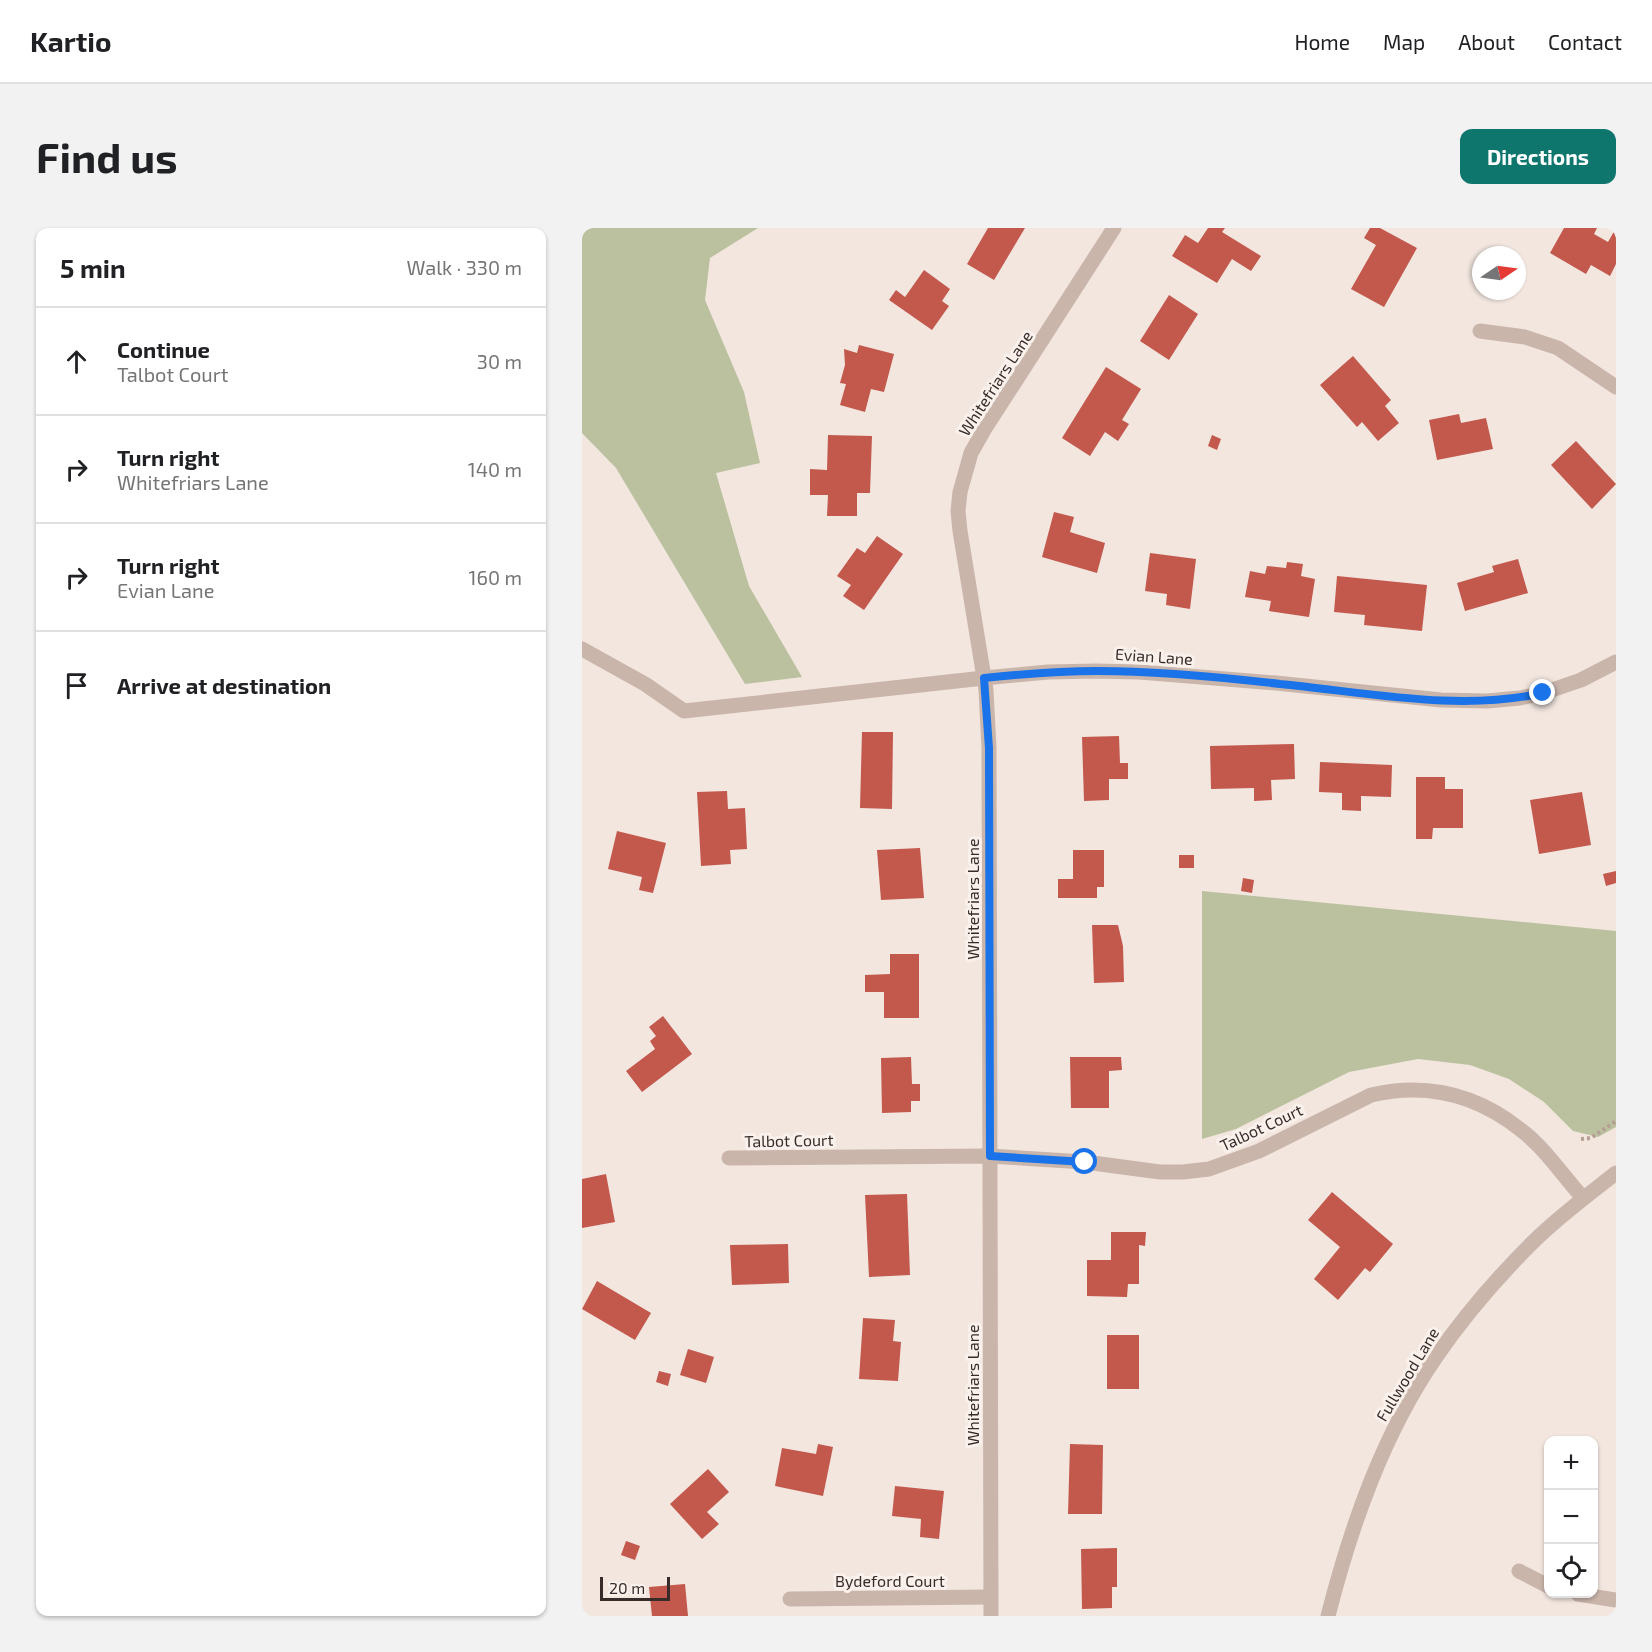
<!DOCTYPE html>
<meta charset="utf-8">
<style>
body{margin:0;font-family:"Exo 2",sans-serif;background:#f2f2f2;color:#202124}
.controls{position:absolute;right:18px;bottom:18px;display:grid;overflow:hidden;border-radius:12px;box-shadow:0 2px 4px #0004}
.controls button{width:54px;height:54px;display:grid;place-items:center;padding:0;border:0;border-bottom:2px solid #e0e0e0;background:#fff;color:#202124;font:30px sans-serif}
.compass{position:absolute;left:890px;top:18px;width:54px;height:54px;border-radius:50%;background:#fff;box-shadow:0 2px 4px #0004;rotate:77deg}
.scale{position:absolute;left:18px;bottom:15px;width:70px;box-sizing:border-box;padding-left:6px;border:3px solid #382c2a;border-top:0;font-size:16px;line-height:21px;white-space:nowrap;color:#382c2a;-webkit-text-stroke:4px #faf1ec;paint-order:stroke}
.stop{position:absolute;width:18px;height:18px;margin:-14px;border:4px solid #1a73e8;border-radius:50%;background:#fff}
.stop.end{background:#1a73e8;border-color:#fff;box-shadow:0 2px 6px #0008}
.list{margin:0;padding:0;list-style:none}
h2{display:flex;justify-content:space-between;align-items:center;height:78px;margin:0;padding:0 24px;font-size:26px}
h2 small{font-size:20px;font-weight:400;color:#757577}
.list li{display:grid;grid-template-columns:39px 1fr auto;gap:18px;align-items:center;box-sizing:border-box;height:108px;padding:0 24px;border-top:2px solid #e0e0e0}
.list b{display:block;font-size:22px;white-space:nowrap}
.list p{margin:0;font-size:20px;white-space:nowrap;color:#757577}
.list em{font-size:20px;font-style:normal;color:#757577}
.icon{flex:none;width:33px;height:33px;fill:none;stroke:currentColor;stroke-width:2;stroke-linecap:round;stroke-linejoin:round}
.map{position:relative;flex:none;width:1034px;height:1388px;overflow:hidden;border-radius:12px}
header{display:flex;align-items:center;gap:36px;box-sizing:border-box;height:84px;padding:0 30px;background:#fff;border-bottom:2px solid #e0e0e0}
header strong{font-size:28px}
nav{display:flex;gap:33px;margin-inline-start:auto;font-size:21px}
.intro{display:flex;align-items:center;justify-content:space-between;box-sizing:border-box;height:144px;padding:0 36px}
h1{margin:0;font-size:42px}
.button{padding:15px 27px;border-radius:12px;background:#0f766e;color:#fff;font-size:21px;font-weight:700}
main{display:flex;gap:36px;padding:0 36px}
aside{flex:1;background:#fff;border-radius:12px;box-shadow:0 2px 4px #0004}
.map>svg:first-child{display:block}
.green{fill:#bbc19f}
.building{fill:#c3584d}
.lines{fill:none;stroke-linecap:round;stroke-linejoin:round}
.path{stroke:#b69f95;stroke-width:4;stroke-dasharray:3 3;stroke-linecap:butt}
.minor{stroke:#cab5ab;stroke-width:15}
.route{stroke:#1a73e8;stroke-width:8}
.labels{text-anchor:middle;dominant-baseline:central;stroke-width:6;stroke-linejoin:round;paint-order:stroke}
.street-label{font-size:16px;fill:#382c2a;stroke:#faf1ec}
</style>
<header>
<strong>Kartio</strong>
<nav><a>Home</a><a>Map</a><a>About</a><a>Contact</a></nav>
</header>
<div class="intro"><h1>Find us</h1><a class="button">Directions</a></div>
<main>
<aside>
<h2>5 min<small>Walk · 330 m</small></h2>
<ul class="list">
<li><svg class="icon" aria-label="ahead" viewBox="0 0 24 24"><path d="M12 20V5M6 11l6-6 6 6"/></svg><div><b>Continue</b><p>Talbot Court</p></div><em>30 m</em></li>
<li><svg class="icon" aria-label="right" viewBox="0 0 24 24"><path d="M7 20v-9h11M14 6l5 5-5 5"/></svg><div><b>Turn right</b><p>Whitefriars Lane</p></div><em>140 m</em></li>
<li><svg class="icon" aria-label="right" viewBox="0 0 24 24"><path d="M7 20v-9h11M14 6l5 5-5 5"/></svg><div><b>Turn right</b><p>Evian Lane</p></div><em>160 m</em></li>
<li><svg class="icon" aria-label="arrive" viewBox="0 0 24 24"><path d="M6 21V4h12l-3 4 3 4H6"/></svg><div><b>Arrive at destination</b></div></li>
</ul>
</aside>
<div class="map">
<svg width="1034" height="1388" viewBox="0 0 1034 1388">
<rect width="100%" height="100%" fill="#f2e6df"/>
<!-- green -->
<g class="green">
<polygon points="0,0 176,0 128,30 123,72 162,164 178,235 134,245 167,358 220,449 163,456 34,240 0,205"/>
<polygon points="620,663 1034,703 1034,899 1016,909 991,903 962,874 927,851 888,837 836,831 767,844 654,901 620,911"/>
</g>
<!-- building -->
<g class="building">
<polygon points="406,0 443,0 412,52 385,36"/>
<polygon points="626,0 643,0 640,4 679,28 669,43 650,31 635,55 590,28 603,7 616,15"/>
<polygon points="788,0 798,0 835,20 802,79 769,61 794,17 782,10"/>
<polygon points="982,0 1015,0 1012,6 1026,14 1034,0 1034,36 1028,48 1009,37 1004,46 968,25"/>
<polygon points="342,42 368,61 360,73 367,78 350,102 307,72 314,62 323,69"/>
<polygon points="587,67 616,86 587,132 558,113"/>
<polygon points="277,117 312,126 302,164 289,161 283,184 258,177 264,156 258,155 263,137 262,121 275,125"/>
<polygon points="771,128 809,172 803,178 817,195 796,213 780,194 775,199 738,157"/>
<polygon points="524,139 559,161 540,192 547,196 536,213 523,204 508,228 480,210"/>
<polygon points="877,186 879,195 904,190 911,221 855,232 847,192"/>
<polygon points="246,207 290,208 288,265 275,265 275,288 245,288 246,267 228,267 228,241 245,242"/>
<polygon points="630,207 639,211 635,222 626,218"/>
<polygon points="994,213 1034,256 1010,281 969,237"/>
<polygon points="472,284 492,289 488,304 523,315 515,345 460,329"/>
<polygon points="295,308 321,326 282,382 261,368 269,357 255,348 275,320 283,325"/>
<polygon points="568,325 614,331 608,381 584,377 585,366 563,363"/>
<polygon points="936,331 946,365 883,383 875,355 912,344 910,338"/>
<polygon points="705,334 721,336 719,348 733,351 727,389 687,383 689,373 663,369 668,343 683,346 685,338 704,340"/>
<polygon points="755,348 845,357 840,403 782,397 783,387 752,384"/>
<polygon points="280,504 311,504 310,581 278,580"/>
<polygon points="537,508 538,535 546,535 546,551 527,551 527,572 502,573 500,509"/>
<polygon points="712,516 713,551 689,552 690,572 672,573 672,560 629,561 628,518"/>
<polygon points="738,534 810,537 809,569 779,568 779,583 760,582 760,565 737,564"/>
<polygon points="834,549 863,549 863,561 881,561 881,600 851,600 850,611 834,611"/>
<polygon points="145,563 146,581 163,580 165,621 148,622 149,636 119,638 115,564"/>
<polygon points="1000,564 1009,617 957,626 948,572"/>
<polygon points="35,603 84,615 71,665 57,662 60,649 26,641"/>
<polygon points="338,620 342,670 299,672 295,622"/>
<polygon points="491,622 522,622 522,659 515,659 515,670 476,670 476,651 491,651"/>
<rect x="597" y="627" width="15" height="13"/>
<polygon points="1034,643 1034,655 1024,658 1021,646"/>
<polygon points="661,650 672,652 670,665 659,663"/>
<polygon points="510,697 536,697 541,718 542,754 512,755"/>
<polygon points="308,726 337,726 337,790 302,790 302,764 283,764 283,747 308,746"/>
<polygon points="81,788 110,826 60,864 44,843 73,821 68,813 74,808 67,799"/>
<polygon points="329,829 330,856 338,856 338,873 329,873 329,884 300,885 299,830"/>
<polygon points="488,829 539,829 540,842 527,843 527,880 489,880"/>
<polygon points="24,946 33,994 0,1000 0,951"/>
<polygon points="750,964 811,1016 788,1044 783,1040 756,1072 732,1051 758,1019 726,992"/>
<polygon points="325,966 328,1047 287,1049 283,967"/>
<polygon points="529,1004 564,1004 563,1018 557,1017 557,1056 546,1056 545,1069 505,1068 505,1032 529,1032"/>
<polygon points="206,1016 207,1055 150,1057 148,1017"/>
<polygon points="15,1053 69,1085 53,1112 0,1081"/>
<polygon points="281,1090 313,1092 311,1113 319,1114 316,1153 277,1151"/>
<rect x="525" y="1107" width="32" height="54"/>
<polygon points="106,1121 132,1129 124,1155 98,1147"/>
<polygon points="77,1143 89,1146 86,1158 74,1154"/>
<polygon points="236,1216 251,1219 241,1268 193,1258 200,1220 234,1226"/>
<polygon points="488,1216 521,1217 520,1286 486,1286"/>
<polygon points="126,1241 147,1264 125,1284 137,1296 120,1311 88,1276"/>
<polygon points="313,1258 362,1263 357,1311 338,1309 339,1291 310,1288"/>
<polygon points="44,1313 58,1318 53,1332 39,1327"/>
<polygon points="535,1320 535,1359 530,1359 530,1380 500,1381 499,1321"/>
<polygon points="103,1356 106,1388 70,1388 67,1359"/>
</g>
<g class="lines">
<!-- path -->
<polyline class="path" points="999,911 1009,910 1034,893"/>
<!-- minor -->
<g class="minor">
<polyline points="898,103 943,109 976,120 1034,159"/>
<polyline points="0,421 63,456 102,483 402,450 466,444 514,443 557,444 694,455 859,472 905,473 938,470 961,465 999,452 1034,434"/>
<path d="M147 930 407 928 503 934 578 944H601L627 941 677 923 789 867C845 854 894 866 939 902 963 920 981 948 1001 970"/>
<polyline points="937,1343 966,1358"/>
<polyline points="996,1366 1034,1372"/>
<polyline points="208,1371 408,1369"/>
<polyline points="409,1388 407,520 404,462 378,303 376,283 378,264 389,225 402,202 532,0"/>
<path d="M746 1388C769 1298 801 1206 854 1129 882 1088 915 1050 950 1015 976 989 1006 967 1034 945"/>
</g>
</g>
<g class="lines">
<!-- route -->
<path class="route" d="M503 934 408 928 407 520 402 450C440 446 478 443 516 443 576 443 638 449 698 456 783 464 877 484 961 465"/>
</g>
<g class="labels">
<!-- street labels -->
<g class="street-label">
<text transform="translate(413 155) rotate(-57)">Whitefriars Lane</text>
<text transform="translate(572 428) rotate(4)">Evian Lane</text>
<text transform="translate(390 671) rotate(-90)">Whitefriars Lane</text>
<text transform="translate(679 899) rotate(-25)">Talbot Court</text>
<text transform="translate(207 912) rotate(-1)">Talbot Court</text>
<text transform="translate(825 1146) rotate(-59)">Fullwood Lane</text>
<text transform="translate(390 1157) rotate(-90)">Whitefriars Lane</text>
<text x="308" y="1352">Bydeford Court</text>
</g>
</g>
</svg>
<div class="controls">
<button>+</button>
<button>−</button>
<button><svg class="icon" aria-label="locate" viewBox="0 0 24 24"><circle cx="12" cy="12" r="6"/><path d="M12 2v4M12 18v4M2 12h4M18 12h4"/></svg></button>
</div>
<svg class="compass" viewBox="-18 -18 36 36"><path d="M0-13l5 13h-10z" fill="#e53935"/><path d="M0 13l5-13h-10z" fill="#757577"/></svg>
<div class="scale">20 m</div>
<div class="stop" style="left:503px;top:934px"></div>
<div class="stop end" style="left:961px;top:465px"></div>
</div>
</main>
